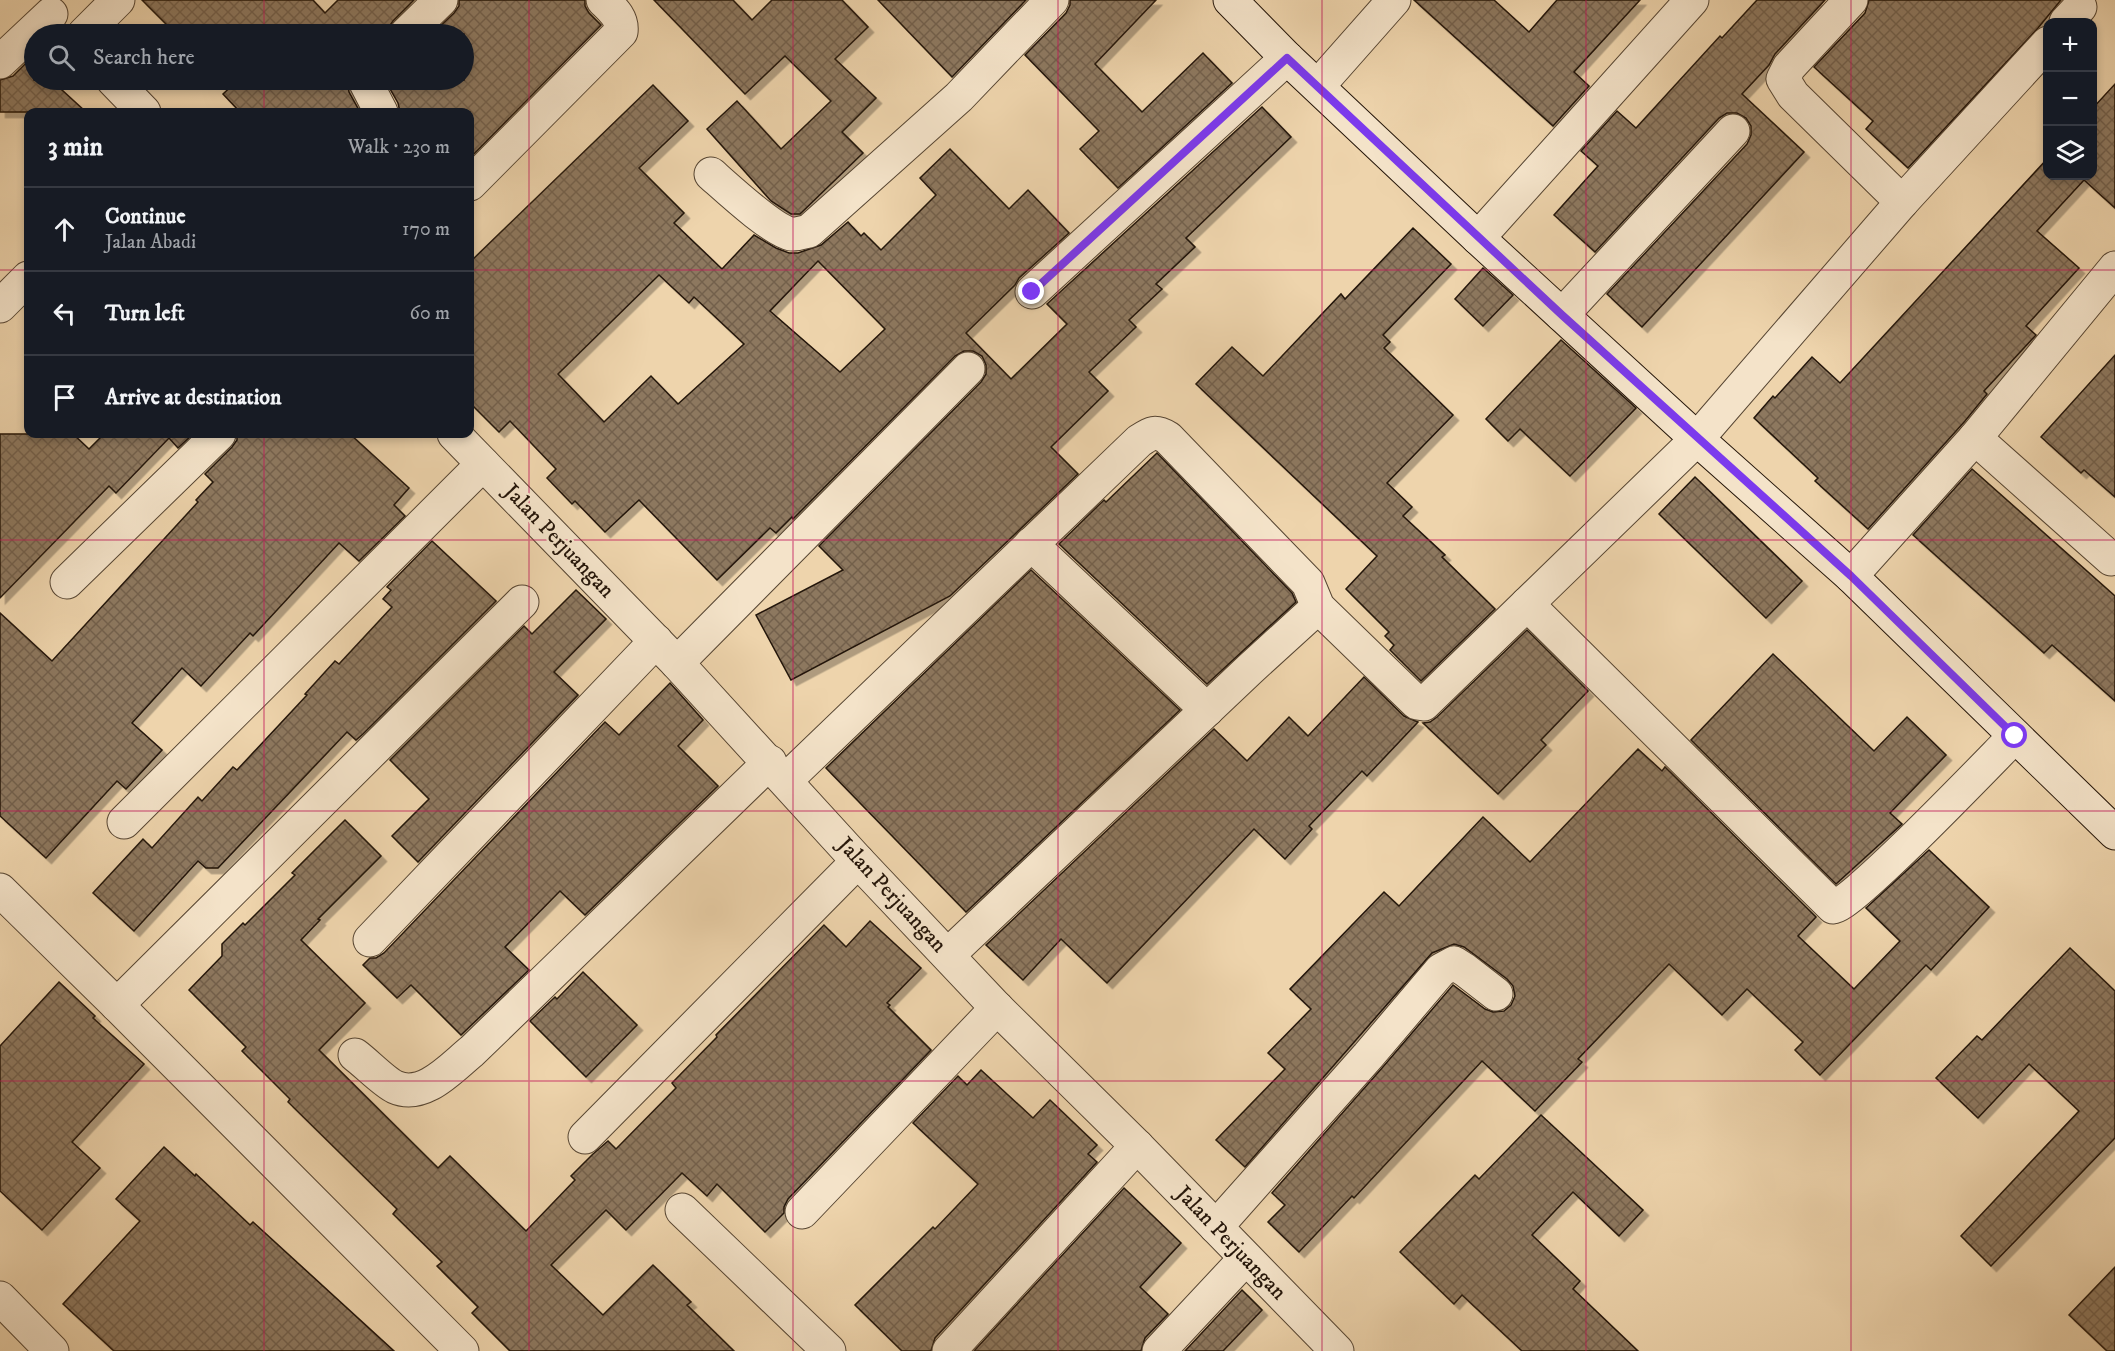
<!DOCTYPE html>
<meta charset="utf-8">
<style>
body{margin:0;font-family:"IM FELL DW Pica",serif;background:#242831;color:#f1f3f6}
.controls{position:absolute;right:18px;top:18px;display:grid;overflow:hidden;border-radius:12px;box-shadow:0 3px 9px #0003}
.controls button{width:54px;height:54px;display:grid;place-items:center;padding:0;border:0;border-bottom:2px solid #363941;background:#171b24;color:#f1f3f6;font:30px sans-serif}
.stop{position:absolute;width:18px;height:18px;margin:-14px;border:4px solid #7c3aed;border-radius:50%;background:#fff}
.stop.end{background:#7c3aed;border-color:#fff;box-shadow:0 2px 6px #0008}
.list{margin:0;padding:0;list-style:none}
h2{display:flex;justify-content:space-between;align-items:center;height:78px;margin:0;padding:0 24px;font-size:26px}
h2 small{font-size:20px;font-weight:400;color:#9ea1a6}
.list li{display:grid;grid-template-columns:39px 1fr auto;gap:18px;align-items:center;box-sizing:border-box;height:84px;padding:0 24px;border-top:2px solid #363941}
.list b{display:block;font-size:22px;white-space:nowrap}
.list p{margin:0;font-size:20px;white-space:nowrap;color:#9ea1a6}
.list em{font-size:20px;font-style:normal;color:#9ea1a6}
.icon{flex:none;width:33px;height:33px;fill:none;stroke:currentColor;stroke-width:2;stroke-linecap:round;stroke-linejoin:round}
.map{position:relative;flex:none;width:2115px;height:1351px;overflow:hidden}
.search{position:absolute;background:#171b24;box-shadow:0 3px 9px #0003;left:24px;top:24px;width:450px;height:66px;display:flex;align-items:center;gap:15px;box-sizing:border-box;padding:0 21px;border-radius:33px;color:#9ea1a6;font-size:22px}
.panel{position:absolute;background:#171b24;box-shadow:0 3px 9px #0003;left:24px;top:108px;width:450px;height:330px;border-radius:12px}
.map>svg:first-child{display:block}
.building{fill:url(#building-cross-hatch);stroke:#241509;stroke-width:1.5;fill-rule:evenodd;filter:url(#shadow)}
.lines{fill:none;stroke-linecap:round;stroke-linejoin:round}
.street-casing{stroke:#564532;stroke-width:35}
.secondary-casing{stroke:#241509;stroke-width:35}
.street{stroke:#f4e3c9;stroke-width:33}
.secondary{stroke:#f4e3c9;stroke-width:33}
.route{stroke:#7c3aed;stroke-width:8}
.grid{fill:none;stroke:#c2185b;stroke-width:1.5;stroke-opacity:0.55}
.labels{text-anchor:middle;dominant-baseline:central;stroke-width:4.5;stroke-linejoin:round;paint-order:stroke}
.street-label{font-size:22px;fill:#241509;stroke:#f4e3c9}
</style>
<div class="map">
<svg width="2115" height="1351" viewBox="0 0 2115 1351">
<defs>
<pattern id="building-cross-hatch" width="8" height="8" patternUnits="userSpaceOnUse" patternTransform="scale(1.5)"><rect width="8" height="8" fill="#8d785e"/><path d="M0 0l8 8M0 8l8-8" fill="none" stroke="#73614c"/></pattern>
<filter id="shadow"><feDropShadow dx="5.5" dy="5.5" stdDeviation="0" flood-color="#0004"/></filter>
</defs>
<rect width="100%" height="100%" fill="#eed4ac"/>
<filter id="stains"><feTurbulence type="fractalNoise" baseFrequency=".00333" numOctaves="4"/><feColorMatrix values="0 0 0 0 .2 0 0 0 0 .09 0 0 0 0 .02 0 0 0 .5 -.17"/></filter>
<radialGradient id="worn" r=".72"><stop offset=".6" stop-color="#630" stop-opacity="0"/><stop offset="1" stop-color="#630" stop-opacity=".3"/></radialGradient>
<!-- building -->
<g class="building">
<polygon points="142,0 313,0 325,13 338,0 414,0 393,21 388,28 388,34 176,34"/>
<polygon points="459,0 585,0 585,6 589,13 601,25 470,158 470,112 400,112 398,103 385,80 464,80 464,34 432,34 454,13 459,6"/>
<polygon points="654,0 733,0 752,20 772,0 842,0 868,27 835,59 876,98 842,132 863,153 800,214 791,214 771,201 707,129 737,101 781,149 831,101 785,56 745,94"/>
<polygon points="878,0 1026,0 952,77"/>
<polygon points="1070,0 1156,0 1095,64 1142,112 1203,53 1232,83 1118,188 1080,149 1099,131 1025,55 1066,13 1070,5"/>
<polygon points="1414,0 1494,0 1529,32 1557,0 1640,0 1574,72 1589,86 1553,126"/>
<polygon points="1757,0 1825,0 1775,54 1769,65 1742,94 1804,152 1642,327 1607,294 1747,144 1751,135 1751,126 1746,118 1737,113 1727,113 1719,118 1595,252 1554,215 1598,166 1581,151 1617,111 1636,128 1720,36 1722,38"/>
<polygon points="1869,0 2061,0 2038,28 1908,168 1866,129 1873,121 1814,67 1865,13"/>
<polygon points="30,59 34,64 34,80 51,80 86,112 0,112 0,80 13,76"/>
<polygon points="238,80 347,80 349,92 360,112 240,112 223,94"/>
<polygon points="2115,84 2115,208 2084,180 2037,231 2079,268 2026,326 2036,335 1984,391 1987,394 1965,421 1868,529 1815,481 1818,478 1754,418 1773,396 1775,398 1812,357 1840,383 2048,158 2048,176 2092,176 2092,109"/>
<path d="M653 85 688 121 639 168 684 213 674 223 722 269 754 235 776 248 789 253H798L821 245 848 222 861 236 864 233 881 250 936 195 920 178 950 149 1009 209 1028 190 1069 233 1019 278 1015 285 966 333 1011 379 1067 324 1047 304 1262 107 1291 137 1186 238 1195 247 1156 284 1162 289 1129 320 1136 327 1089 372 1108 391 1051 447 1078 474 950 596 791 680 756 615 843 570 819 546 981 382 986 374V365L982 356 973 351H964L955 356 793 519 792 517 776 533 770 528 717 580 639 500 605 532 575 501 572 504 547 478 556 469 510 421 499 432 470 403V262ZM818 261 885 329 840 372 770 311ZM659 275 689 303 694 297 744 344 678 404 651 376 604 422 558 374Z"/>
<polygon points="1413,228 1451,264 1383,335 1390,342 1384,348 1453,415 1387,483 1412,507 1403,516 1445,555 1442,557 1495,609 1421,681 1390,650 1394,645 1385,636 1389,632 1346,589 1377,556 1196,384 1232,347 1263,376 1341,294 1345,299"/>
<polygon points="1483,268 1513,295 1483,326 1455,299"/>
<polygon points="1561,340 1636,408 1570,476 1520,429 1508,441 1486,419"/>
<polygon points="2115,355 2115,497 2084,470 2081,473 2041,437"/>
<polygon points="0,434 73,434 89,449 104,434 193,434 178,448 169,438 116,493 109,486 0,598"/>
<polygon points="237,434 350,434 409,488 394,505 405,516 359,561 339,543 253,636 250,633 201,686 182,668 132,723 162,750 126,789 117,781 46,858 0,816 0,613 52,661 198,502 196,500 213,482 205,474 232,447 237,440"/>
<polygon points="1157,453 1292,593 1296,602 1207,684 1059,544 1104,500 1106,502"/>
<polygon points="1972,469 2115,596 2115,701 2052,645 2044,653 1913,535"/>
<polygon points="1695,477 1802,581 1766,618 1659,514"/>
<polygon points="432,541 496,601 363,734 356,740 347,732 218,868 206,868 198,861 134,931 93,893 143,839 152,848 198,797 202,801 233,767 237,770 307,695 305,694 335,661 339,664 392,607 383,599 391,590 387,587"/>
<polygon points="1031,570 1180,710 966,912 826,768"/>
<polygon points="576,590 606,619 554,672 578,695 418,862 392,836 429,799 390,760 524,626 532,634"/>
<polygon points="1527,630 1588,691 1541,740 1546,745 1498,794 1423,723 1430,722 1437,717"/>
<polygon points="1773,654 1874,751 1907,717 1946,755 1890,813 1902,824 1836,884 1691,740"/>
<polygon points="1364,677 1404,716 1418,722 1367,776 1362,771 1309,826 1312,829 1285,859 1254,829 1107,983 1061,939 1023,980 986,945 1214,729 1247,761 1289,717 1308,736"/>
<polygon points="670,683 703,720 678,746 718,786 585,915 560,891 505,947 529,970 461,1035 411,985 397,998 363,965 370,958 376,958 384,953 605,722 619,735"/>
<polygon points="1638,749 1662,771 1665,767 1816,917 1798,936 1854,989 1900,941 1866,908 1929,850 1989,907 1931,970 1926,965 1820,1075 1795,1050 1803,1042 1747,989 1722,1015 1669,964 1578,1059 1582,1062 1535,1111 1482,1061 1354,1198 1352,1196 1299,1252 1268,1222 1285,1205 1272,1193 1382,1068 1453,985 1485,1009 1493,1012 1504,1011 1511,1005 1515,996 1513,986 1507,979 1464,947 1454,944 1432,953 1245,1167 1216,1140 1285,1069 1268,1053 1311,1009 1290,989 1384,892 1399,906 1483,817 1530,862"/>
<polygon points="345,820 381,856 318,919 320,920 301,940 365,1003 319,1050 438,1168 450,1156 526,1231 575,1180 571,1176 593,1154 608,1141 616,1149 676,1088 672,1083 717,1037 716,1035 824,925 846,947 870,921 921,968 887,1003 890,1005 888,1007 931,1050 788,1199 784,1207 784,1213 765,1232 717,1184 707,1196 682,1173 626,1230 606,1210 551,1265 603,1315 653,1265 691,1302 687,1305 734,1351 510,1351 472,1313 478,1307 437,1266 442,1262 393,1214 397,1209 288,1102 290,1099 242,1051 246,1047 189,990 222,956 222,944 243,923 245,925 295,875 292,873"/>
<polygon points="2070,948 2115,991 2115,1138 1991,1266 1961,1236 2079,1111 2029,1064 1978,1118 1936,1078 1977,1036 1982,1040"/>
<polygon points="583,972 637,1025 586,1077 530,1021 555,997 557,999"/>
<polygon points="59,982 95,1016 93,1018 144,1064 72,1142 100,1168 42,1230 0,1191 0,1046"/>
<polygon points="981,1070 1033,1118 1050,1100 1097,1145 1088,1154 1097,1162 935,1338 931,1351 902,1351 855,1305 933,1227 935,1229 978,1184 913,1123 958,1076 967,1085"/>
<polygon points="1541,1115 1643,1210 1619,1236 1573,1192 1532,1235 1580,1281 1573,1289 1638,1351 1522,1351 1462,1295 1454,1304 1400,1252 1475,1175 1479,1179"/>
<polygon points="164,1147 195,1176 196,1174 250,1225 253,1222 394,1351 114,1351 63,1304 140,1221 116,1199"/>
<polygon points="1124,1188 1181,1243 1140,1287 1168,1314 1145,1338 1141,1351 974,1351"/>
<polygon points="2115,1267 2115,1351 2107,1351 2069,1315"/>
<polygon points="1242,1290 1262,1310 1223,1351 1185,1351"/>
</g>
<g class="lines">
<defs>
<g id="street">
<polyline points="1851,0 1789,67 1783,79 1793,95 1902,202"/>
<polyline points="2066,22 2080,7"/>
<polyline points="84,34 118,0"/>
<polyline points="406,34 441,0"/>
<polyline points="0,62 51,14"/>
<polyline points="113,80 144,112"/>
<polyline points="366,80 366,83 381,112"/>
<polyline points="1318,86 1394,0"/>
<path d="M711 174C727 188 772 230 791 234 796 235 804 232 809 231L959 97 1052 0"/>
<path d="M470 184 621 32C623 18 612 9 603 0"/>
<polyline points="1478,238 1692,0"/>
<polyline points="1032,292 1287,58"/>
<polyline points="0,306 28,278"/>
<polyline points="1562,315 1733,131"/>
<polyline points="454,434 677,663 858,861 997,1008 1137,1146 1337,1351"/>
<polyline points="1975,438 2111,559"/>
<polyline points="1031,544 1207,710"/>
<polyline points="1851,576 1975,438 2115,268"/>
<polyline points="67,582 219,434"/>
<path d="M1527 604 1833 907C1852 906 1991 760 2015 736"/>
<polyline points="677,663 968,369"/>
<path d="M786 780 1139 441C1151 433 1155 430 1168 438L1308 583 1318 607 1417 703 1424 704 1697 439 1902 202 2048 43"/>
<polyline points="124,822 483,464"/>
<polyline points="0,890 117,1005 462,1351"/>
<polyline points="370,940 656,641"/>
<polyline points="948,955 1250,669 1318,607"/>
<polyline points="117,1005 522,602"/>
<path d="M355 1055C366 1063 384 1082 395 1087 424 1100 452 1067 472 1051L770 762"/>
<polyline points="585,1137 858,861"/>
<polyline points="682,1210 829,1351"/>
<polyline points="802,1212 997,1008"/>
<polyline points="1216,1227 1368,1056 1441,970 1454,963 1465,970 1496,994"/>
<polyline points="0,1298 52,1351"/>
<polyline points="949,1351 1137,1146"/>
<polyline points="1159,1351 1245,1259"/>
</g>
<polyline id="secondary" points="1230,0 1287,58 1478,238 1697,439 1851,576 2115,833"/>
</defs>
<!-- street casing -->
<use href="#street" class="street-casing"/>
<!-- secondary casing -->
<use href="#secondary" class="secondary-casing"/>
<!-- street -->
<use href="#street" class="street"/>
<!-- secondary -->
<use href="#secondary" class="secondary"/>
</g>
<g class="lines">
<!-- route -->
<polyline class="route" points="1032,292 1287,58 1562,315 1851,576 2015,736"/>
</g>
<!-- grid -->
<path class="grid" d="M264 0V34M529 0V1351M793 0V1351M1058 0V1351M1322 0V1351M1586 0V1351M1851 0V1351M264 80V112M0 270H28M470 270H2115M264 434V1351M0 540H2115M0 811H2115M0 1081H2115"/>
<g class="labels">
<!-- street labels -->
<g class="street-label">
<text transform="translate(559 541) rotate(46)">Jalan Perjuangan</text>
<text transform="translate(892 895) rotate(47)">Jalan Perjuangan</text>
<text transform="translate(1231 1243) rotate(46)">Jalan Perjuangan</text>
</g>
</g>
<rect width="100%" height="100%" filter="url(#stains)"/>
<rect width="100%" height="100%" fill="url(#worn)"/>
</svg>
<div class="controls">
<button>+</button>
<button>−</button>
<button><svg class="icon" aria-label="layers" viewBox="0 0 24 24"><path d="M12 4l9 5-9 5-9-5zM3 14l9 5 9-5"/></svg></button>
</div>
<div class="stop" style="left:2015px;top:736px"></div>
<div class="stop end" style="left:1032px;top:292px"></div>
<div class="search"><svg class="icon" aria-label="search" viewBox="0 0 24 24"><circle cx="10" cy="10" r="6"/><path d="M15 15l6 6"/></svg>Search here</div>
<section class="panel">
<h2>3 min<small>Walk · 230 m</small></h2>
<ul class="list">
<li><svg class="icon" aria-label="ahead" viewBox="0 0 24 24"><path d="M12 20V5M6 11l6-6 6 6"/></svg><div><b>Continue</b><p>Jalan Abadi</p></div><em>170 m</em></li>
<li><svg class="icon" aria-label="left" viewBox="0 0 24 24"><path d="M17 20v-9H6M10 6l-5 5 5 5"/></svg><div><b>Turn left</b></div><em>60 m</em></li>
<li><svg class="icon" aria-label="arrive" viewBox="0 0 24 24"><path d="M6 21V4h12l-3 4 3 4H6"/></svg><div><b>Arrive at destination</b></div></li>
</ul>
</section>
</div>
